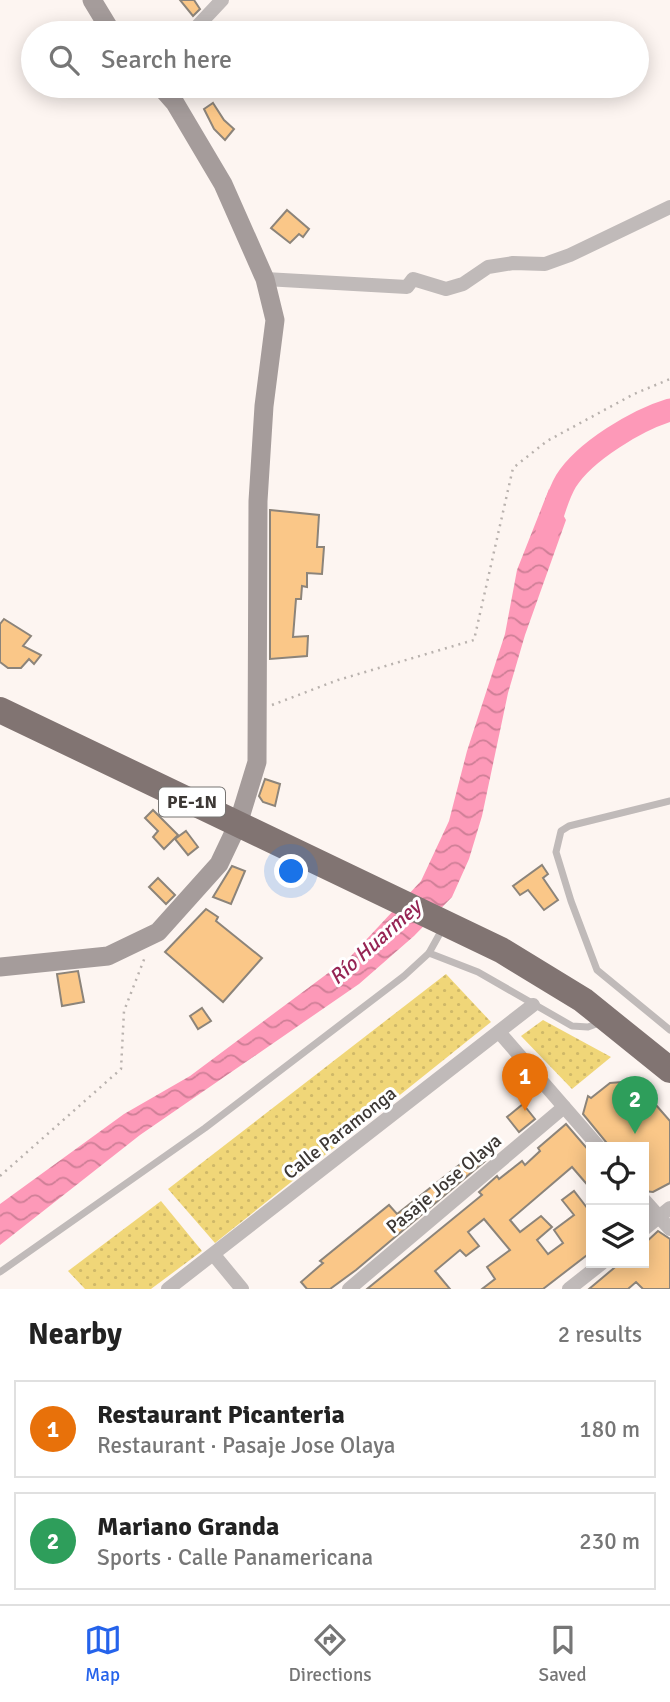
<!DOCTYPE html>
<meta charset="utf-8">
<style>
body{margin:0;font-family:Signika,sans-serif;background:#f2f2f2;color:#222}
.controls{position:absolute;right:21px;bottom:21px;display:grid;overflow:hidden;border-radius:0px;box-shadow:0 4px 18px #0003}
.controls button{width:63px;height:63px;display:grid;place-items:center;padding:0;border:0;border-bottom:2px solid #e0e0e0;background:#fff;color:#222;font:35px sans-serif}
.you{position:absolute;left:292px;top:872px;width:24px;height:24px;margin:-18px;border:5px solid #fff;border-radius:50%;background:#1a73e8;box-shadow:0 0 0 10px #1a73e833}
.badge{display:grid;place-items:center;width:46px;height:46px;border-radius:50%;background:#2563eb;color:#fff;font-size:23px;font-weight:700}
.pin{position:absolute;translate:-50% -58px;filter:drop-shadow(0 2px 4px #0008)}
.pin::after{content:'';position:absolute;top:37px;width:24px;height:21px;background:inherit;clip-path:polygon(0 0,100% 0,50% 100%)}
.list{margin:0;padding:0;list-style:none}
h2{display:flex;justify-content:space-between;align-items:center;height:91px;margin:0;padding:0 28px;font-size:30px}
h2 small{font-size:23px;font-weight:400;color:#767676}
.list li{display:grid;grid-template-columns:46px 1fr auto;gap:21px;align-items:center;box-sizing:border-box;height:98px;margin:0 14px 14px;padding:0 14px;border:2px solid #e0e0e0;border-radius:0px}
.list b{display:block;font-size:26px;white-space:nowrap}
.list p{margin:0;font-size:23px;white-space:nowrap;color:#767676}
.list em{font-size:23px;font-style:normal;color:#767676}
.icon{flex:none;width:38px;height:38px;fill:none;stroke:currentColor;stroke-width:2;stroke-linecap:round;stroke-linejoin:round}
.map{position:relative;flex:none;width:670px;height:1289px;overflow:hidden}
.search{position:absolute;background:#fff;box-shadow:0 4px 18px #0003;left:21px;right:21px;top:21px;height:77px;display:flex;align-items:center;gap:18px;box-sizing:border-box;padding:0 24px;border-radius:38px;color:#767676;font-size:26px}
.sheet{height:315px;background:#fff}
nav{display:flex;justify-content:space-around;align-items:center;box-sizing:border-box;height:98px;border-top:2px solid #e0e0e0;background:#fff;font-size:19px;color:#767676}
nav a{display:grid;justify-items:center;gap:4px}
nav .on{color:#2563eb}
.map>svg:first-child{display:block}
.grass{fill:url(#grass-dots)}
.water{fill:url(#water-waves)}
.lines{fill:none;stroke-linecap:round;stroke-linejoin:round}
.river{stroke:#fd99b8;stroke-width:23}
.building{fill:#fac788;stroke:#8c847a;stroke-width:2}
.path{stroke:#b9b2ae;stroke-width:2.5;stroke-dasharray:2 5;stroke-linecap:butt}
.lane{stroke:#c0bab9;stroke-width:7}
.street{stroke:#c0bab9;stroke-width:14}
.secondary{stroke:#a59c9b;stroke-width:19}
.highway{stroke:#817472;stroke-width:26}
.labels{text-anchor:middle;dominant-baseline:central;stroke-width:6;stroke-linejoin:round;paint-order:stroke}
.shield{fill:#fff;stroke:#777472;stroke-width:2}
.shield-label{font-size:18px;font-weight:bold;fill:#3d3835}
.street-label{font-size:19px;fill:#3d3835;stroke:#fff}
.water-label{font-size:21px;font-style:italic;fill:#962454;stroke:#fff}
</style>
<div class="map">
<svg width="670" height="1289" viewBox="0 0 670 1289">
<defs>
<pattern id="grass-dots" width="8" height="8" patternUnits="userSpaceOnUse" patternTransform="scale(1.75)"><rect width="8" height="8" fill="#f0d678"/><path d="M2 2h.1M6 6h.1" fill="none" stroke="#cfb868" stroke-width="1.8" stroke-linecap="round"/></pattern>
<pattern id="water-waves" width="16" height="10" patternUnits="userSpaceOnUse" patternTransform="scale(1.75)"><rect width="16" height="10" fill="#fd99b8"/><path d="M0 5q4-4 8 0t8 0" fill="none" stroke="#ce7e96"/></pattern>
</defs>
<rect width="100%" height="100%" fill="#fdf5f1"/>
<!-- grass -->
<g class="grass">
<polygon points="446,974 491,1022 215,1243 168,1189"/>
<polygon points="543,1020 611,1057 572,1089 521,1036"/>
<polygon points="161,1201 202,1251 151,1289 85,1289 68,1271"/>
</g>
<!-- water -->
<polygon class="water" points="549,489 566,520 525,635 508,693 482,816 469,859 452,897 414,936 359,984 140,1135 0,1245 0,1204 124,1114 190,1076 351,956 421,881 449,821 467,751 505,634 517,570"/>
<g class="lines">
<!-- river -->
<path class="river" d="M547 533C552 516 557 496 566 481 585 451 637 420 670 410"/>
</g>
<!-- building -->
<g class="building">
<polygon points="180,0 194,0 200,9 193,16"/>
<polygon points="213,103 224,120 234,129 225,140 214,129 204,109"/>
<polygon points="287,210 309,229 303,237 299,234 290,243 271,228"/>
<polygon points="270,510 319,515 317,547 324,547 322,574 307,573 307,587 302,586 301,599 296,599 293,637 308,636 307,656 270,659"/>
<polygon points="4,619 31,636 23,646 41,655 34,664 29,659 21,668 8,668 0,662 0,624"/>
<polygon points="265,779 280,784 275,806 263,802 259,796"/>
<polygon points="153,810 178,835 164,849 153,837 158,831 145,818"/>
<polygon points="186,831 198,847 188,855 175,839"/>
<polygon points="542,865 548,874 543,878 558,900 544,910 528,890 520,895 513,886"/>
<polygon points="232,866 245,871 231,904 213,897"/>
<polygon points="158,878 175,895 166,904 149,887"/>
<polygon points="206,909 218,917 216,921 262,958 223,1002 165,952"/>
<polygon points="78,971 84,1002 62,1006 57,974"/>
<polygon points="202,1008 211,1021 198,1029 190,1016"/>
<polygon points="635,1081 670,1121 670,1183 653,1192 644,1191 644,1147 610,1147 583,1114 588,1096 591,1098 610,1083"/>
<polygon points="523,1104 535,1119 519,1132 507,1117"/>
<polygon points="566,1124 591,1153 591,1189 572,1167 510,1220 520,1232 541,1216 552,1227 537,1240 548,1254 563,1243 554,1230 574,1215 562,1200 574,1191 591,1213 591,1252 543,1289 482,1289 495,1279 487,1267 510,1250 484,1219 468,1232 479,1246 466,1256 460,1250 435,1271 450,1289 367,1289 482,1195 479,1192 497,1176 499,1179 522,1161 525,1165 540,1151 538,1148"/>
<polygon points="477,1151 485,1161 356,1270 330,1289 307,1289 301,1282 323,1263 320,1261 389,1205 397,1214"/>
<polygon points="658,1231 670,1239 670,1289 643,1289 636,1282 628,1289 589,1289 620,1263 644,1263 644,1244"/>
</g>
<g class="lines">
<!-- path -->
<g class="path">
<polyline points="272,705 338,680 474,640 513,468 547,441 634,394 670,379"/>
<polyline points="0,1176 121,1069 124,1011 145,957"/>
</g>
<!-- lane -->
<g class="lane">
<polyline points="670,801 569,826 561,831 556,852 571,901 597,970 670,1030"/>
<polyline points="429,953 444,926"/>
<polyline points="0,1272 205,1128 404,976 429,953 478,972 572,1026 588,1027 599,1023"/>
</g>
<!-- street -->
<g class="street">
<polyline points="191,33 222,0"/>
<polyline points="265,279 407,287 413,279 446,289 463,284 488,267 513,263 545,264 570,255 670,207"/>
<polyline points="499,1032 599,1147"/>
<polyline points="644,1200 670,1229"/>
<polyline points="644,1229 670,1208"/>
<polyline points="214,1255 242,1289"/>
<polyline points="168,1289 533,1005"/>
<polyline points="349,1289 564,1107"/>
<polyline points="569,1289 602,1263"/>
</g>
<!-- secondary -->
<g class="secondary">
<polyline points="92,0 112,33"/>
<polyline points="0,967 108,956 158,932 219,864 238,824 257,762 258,501 264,406 275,320 265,279 223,184 175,103 160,86"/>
</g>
<!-- highway -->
<polyline class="highway" points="0,710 501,950 583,1000 670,1070"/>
</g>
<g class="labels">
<!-- shield labels -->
<rect class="shield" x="159" y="787.5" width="66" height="29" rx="5"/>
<g class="shield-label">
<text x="192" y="802">PE-1N</text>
</g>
<!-- street labels -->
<g class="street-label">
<text transform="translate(340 1133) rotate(-38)">Calle Paramonga</text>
<text transform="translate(444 1184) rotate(-40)">Pasaje Jose Olaya</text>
</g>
<!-- water labels -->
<g class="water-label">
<text transform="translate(375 942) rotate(-42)">Río Huarmey</text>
</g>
</g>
</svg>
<div class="controls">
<button><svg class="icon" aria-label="locate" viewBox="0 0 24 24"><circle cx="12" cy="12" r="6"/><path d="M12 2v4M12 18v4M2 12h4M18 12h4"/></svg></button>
<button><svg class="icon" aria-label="layers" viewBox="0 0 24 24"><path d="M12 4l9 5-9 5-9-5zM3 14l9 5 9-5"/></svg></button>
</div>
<div class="you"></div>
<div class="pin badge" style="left:525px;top:1111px;background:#e8710a">1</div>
<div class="pin badge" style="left:635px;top:1134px;background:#2e9e5b">2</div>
<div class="search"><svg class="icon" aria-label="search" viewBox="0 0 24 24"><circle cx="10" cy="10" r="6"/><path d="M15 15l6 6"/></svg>Search here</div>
</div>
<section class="sheet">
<h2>Nearby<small>2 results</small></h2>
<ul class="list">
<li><span class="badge" style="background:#e8710a">1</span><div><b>Restaurant Picanteria</b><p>Restaurant · Pasaje Jose Olaya</p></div><em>180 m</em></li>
<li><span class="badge" style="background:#2e9e5b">2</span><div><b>Mariano Granda</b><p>Sports · Calle Panamericana</p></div><em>230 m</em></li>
</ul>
</section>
<nav>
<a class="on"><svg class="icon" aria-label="map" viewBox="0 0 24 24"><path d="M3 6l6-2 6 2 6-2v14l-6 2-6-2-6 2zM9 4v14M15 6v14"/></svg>Map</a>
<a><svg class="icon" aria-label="directions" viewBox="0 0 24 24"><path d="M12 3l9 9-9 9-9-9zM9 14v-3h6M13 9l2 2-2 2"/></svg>Directions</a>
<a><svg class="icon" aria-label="saved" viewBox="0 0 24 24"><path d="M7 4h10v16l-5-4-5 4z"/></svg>Saved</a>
</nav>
